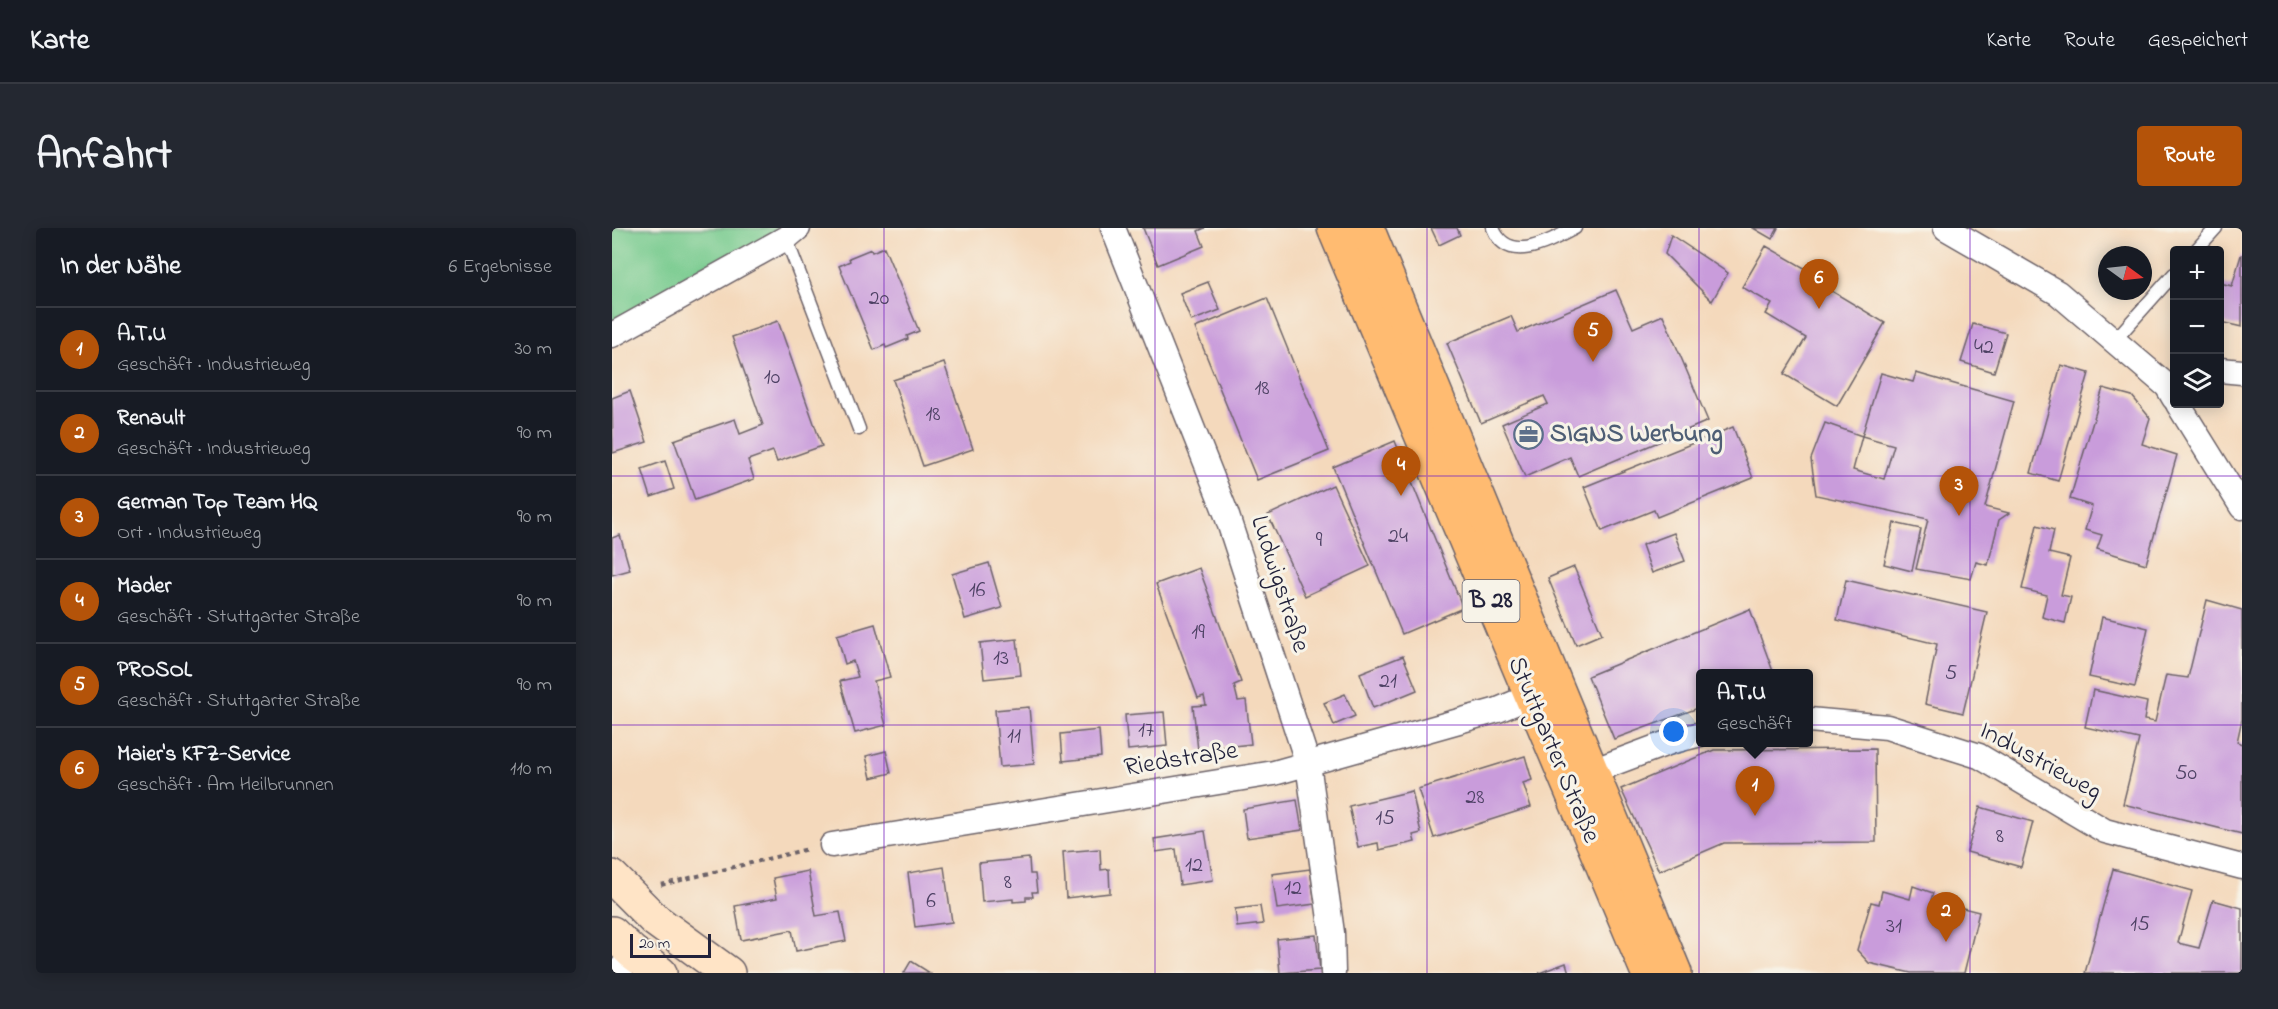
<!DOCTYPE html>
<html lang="de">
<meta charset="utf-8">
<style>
body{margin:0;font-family:"Indie Flower",sans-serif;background:#242831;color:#f1f3f6}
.controls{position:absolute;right:18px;top:18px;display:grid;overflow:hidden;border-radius:6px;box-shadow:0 3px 15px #0003}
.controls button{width:54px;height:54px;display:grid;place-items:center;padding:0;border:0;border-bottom:2px solid #363941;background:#171b24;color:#f1f3f6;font:30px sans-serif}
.compass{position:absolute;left:1486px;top:18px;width:54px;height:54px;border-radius:50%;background:#171b24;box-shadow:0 3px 15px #0003;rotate:105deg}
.scale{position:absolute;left:18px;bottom:15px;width:81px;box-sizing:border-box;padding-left:6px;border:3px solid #22223b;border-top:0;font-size:16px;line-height:21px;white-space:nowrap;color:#22223b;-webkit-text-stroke:4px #f7f3e8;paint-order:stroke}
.you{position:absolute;left:1062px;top:504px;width:21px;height:21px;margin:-15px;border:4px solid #fff;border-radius:50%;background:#1a73e8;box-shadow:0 0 0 9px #1a73e833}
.badge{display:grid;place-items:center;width:39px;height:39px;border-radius:50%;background:#b45309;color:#fff;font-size:20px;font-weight:700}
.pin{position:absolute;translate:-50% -50px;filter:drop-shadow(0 2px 3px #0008)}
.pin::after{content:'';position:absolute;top:32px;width:21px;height:18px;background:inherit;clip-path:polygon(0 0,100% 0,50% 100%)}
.popup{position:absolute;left:1084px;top:441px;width:117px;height:78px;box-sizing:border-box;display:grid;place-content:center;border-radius:6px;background:#171b24;filter:drop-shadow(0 2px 4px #0005);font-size:20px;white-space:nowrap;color:#9ea1a6}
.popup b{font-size:22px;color:#f1f3f6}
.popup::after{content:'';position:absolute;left:50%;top:100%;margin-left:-12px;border:12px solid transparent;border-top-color:#171b24}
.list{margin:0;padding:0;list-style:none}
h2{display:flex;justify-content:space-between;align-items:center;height:78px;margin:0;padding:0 24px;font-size:26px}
h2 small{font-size:20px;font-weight:400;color:#9ea1a6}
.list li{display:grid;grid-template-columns:39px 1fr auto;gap:18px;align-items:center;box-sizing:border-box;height:84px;padding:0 24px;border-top:2px solid #363941}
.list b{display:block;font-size:22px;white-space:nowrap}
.list p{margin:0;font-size:20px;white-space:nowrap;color:#9ea1a6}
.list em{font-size:20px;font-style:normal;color:#9ea1a6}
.icon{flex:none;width:33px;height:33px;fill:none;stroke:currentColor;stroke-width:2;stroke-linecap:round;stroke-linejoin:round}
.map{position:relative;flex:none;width:1630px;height:745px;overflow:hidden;border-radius:6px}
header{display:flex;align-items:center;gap:36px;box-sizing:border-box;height:84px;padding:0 30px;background:#171b24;border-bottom:2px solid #363941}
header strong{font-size:28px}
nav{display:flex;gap:33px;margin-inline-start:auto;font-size:21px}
.intro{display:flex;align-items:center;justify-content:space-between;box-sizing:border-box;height:144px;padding:0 36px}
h1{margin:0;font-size:42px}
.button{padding:15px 27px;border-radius:6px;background:#b45309;color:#fff;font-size:21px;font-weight:700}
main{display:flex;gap:36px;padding:0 36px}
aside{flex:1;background:#171b24;border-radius:6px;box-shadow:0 3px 15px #0003}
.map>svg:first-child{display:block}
.green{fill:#78cb8f;stroke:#4d7665;stroke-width:1.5}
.building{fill:#c99cdb}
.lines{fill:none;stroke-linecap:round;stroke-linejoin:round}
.lane-casing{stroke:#6c6268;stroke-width:15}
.street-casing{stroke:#6c6268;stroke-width:27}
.secondary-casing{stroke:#6c6268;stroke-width:36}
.primary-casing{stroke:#6c6268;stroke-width:36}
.path{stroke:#6c6268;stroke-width:4;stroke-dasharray:4.5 4.5;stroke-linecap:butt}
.lane{stroke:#fff;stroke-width:12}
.street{stroke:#fff;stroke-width:24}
.secondary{stroke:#ffe4c6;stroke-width:33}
.primary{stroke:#ffbb71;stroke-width:33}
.grid{fill:none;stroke:#7b2cbf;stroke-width:1.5;stroke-opacity:0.55}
.labels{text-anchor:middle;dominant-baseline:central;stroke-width:6;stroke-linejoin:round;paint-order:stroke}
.number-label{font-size:22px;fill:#4c4063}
.shield{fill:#f7f3e8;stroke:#62616f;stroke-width:1.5}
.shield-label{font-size:24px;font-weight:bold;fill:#22223b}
.service-label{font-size:26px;font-weight:bold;fill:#4e5e75;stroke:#f7f3e8;text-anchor:start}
.street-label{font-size:26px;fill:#22223b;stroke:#f7f3e8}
</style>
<header>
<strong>Karte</strong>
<nav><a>Karte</a><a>Route</a><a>Gespeichert</a></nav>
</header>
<div class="intro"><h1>Anfahrt</h1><a class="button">Route</a></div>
<main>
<aside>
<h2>In der Nähe<small>6 Ergebnisse</small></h2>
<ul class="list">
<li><span class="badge">1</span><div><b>A.T.U</b><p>Geschäft · Industrieweg</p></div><em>30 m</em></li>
<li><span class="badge">2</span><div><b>Renault</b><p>Geschäft · Industrieweg</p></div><em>90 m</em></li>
<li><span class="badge">3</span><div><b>German Top Team HQ</b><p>Ort · Industrieweg</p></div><em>90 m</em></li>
<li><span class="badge">4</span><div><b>Mader</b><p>Geschäft · Stuttgarter Straße</p></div><em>90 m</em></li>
<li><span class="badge">5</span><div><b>PROSOL</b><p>Geschäft · Stuttgarter Straße</p></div><em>90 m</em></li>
<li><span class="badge">6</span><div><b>Maier's KFZ-Service</b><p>Geschäft · Am Heilbrunnen</p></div><em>110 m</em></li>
</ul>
</aside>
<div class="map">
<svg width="1630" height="745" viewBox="0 0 1630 745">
<rect width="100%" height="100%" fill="#f7f3e8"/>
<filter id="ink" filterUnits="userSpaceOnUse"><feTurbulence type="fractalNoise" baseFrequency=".0167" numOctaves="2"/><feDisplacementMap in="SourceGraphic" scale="12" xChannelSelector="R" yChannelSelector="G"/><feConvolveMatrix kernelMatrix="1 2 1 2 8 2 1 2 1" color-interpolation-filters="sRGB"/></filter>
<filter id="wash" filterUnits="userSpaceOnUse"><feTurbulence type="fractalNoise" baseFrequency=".008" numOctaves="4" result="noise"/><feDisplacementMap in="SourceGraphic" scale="24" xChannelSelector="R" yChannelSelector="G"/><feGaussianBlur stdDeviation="1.35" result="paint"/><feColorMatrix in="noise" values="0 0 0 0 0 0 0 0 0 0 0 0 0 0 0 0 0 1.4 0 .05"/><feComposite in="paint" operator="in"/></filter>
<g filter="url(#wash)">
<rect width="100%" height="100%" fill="#f4d9bc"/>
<!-- green -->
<polygon class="green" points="0,0 174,0 0,95"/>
<g id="blocks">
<!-- building -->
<g class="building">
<polygon points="531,0 593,0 586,3 592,18 546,37"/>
<polygon points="819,0 845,0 848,7 827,17"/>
<polygon points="1141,0 1166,0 1160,11"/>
<polygon points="1059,7 1116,45 1100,73 1053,26"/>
<polygon points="1154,18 1196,42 1193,47 1273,95 1225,178 1172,146 1194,110 1154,86 1160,76 1130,59"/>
<polygon points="272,19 307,103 295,108 296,111 274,120 273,117 262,122 227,38 238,33 237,30 259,21 260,24"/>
<polygon points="1629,27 1630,27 1630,99 1608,94 1608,55 1620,58"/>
<polygon points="596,54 608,82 579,93 568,65"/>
<polygon points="1004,62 1021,100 1051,87 1096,193 966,248 958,229 913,249 890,196 936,176 932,168 869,195 835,115 899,88 906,104"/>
<polygon points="655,70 717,223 645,252 583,100"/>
<polygon points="166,93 210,218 165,234 161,223 136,232 142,251 83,272 62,212 123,191 128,206 151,197 120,109"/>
<polygon points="1361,96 1394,105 1382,144 1349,134"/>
<polygon points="332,135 361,221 311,238 281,152"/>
<polygon points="1449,137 1477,145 1446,253 1419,245"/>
<polygon points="1269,145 1301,154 1304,145 1402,173 1373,279 1397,285 1387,292 1376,337 1364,334 1359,351 1304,341 1316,291 1204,267 1199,231 1213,195 1250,208 1241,242 1272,251 1282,217 1250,208"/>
<polygon points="1491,160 1520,168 1538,190 1530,216 1565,227 1534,336 1485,321 1490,307 1473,302 1480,278 1458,271"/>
<polygon points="18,163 35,214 1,225 0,170"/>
<polygon points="1121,199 1141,250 1045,289 1042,282 990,303 972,259"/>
<polygon points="783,213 851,380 790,406 721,239"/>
<polygon points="53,233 62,261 39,269 30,241"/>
<polygon points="721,257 758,338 693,368 656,287"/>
<polygon points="1282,295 1309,301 1300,343 1272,336"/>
<polygon points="1425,297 1442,302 1437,325 1458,330 1449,367 1459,369 1453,395 1430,389 1435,367 1410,361"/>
<polygon points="1062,305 1073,333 1040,345 1030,317"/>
<polygon points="8,307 18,342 0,347 0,310"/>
<polygon points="377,335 390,380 353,391 340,346"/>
<polygon points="962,339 990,406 964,417 936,350"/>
<polygon points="587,340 629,454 622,457 626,473 634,472 639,516 586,522 581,478 594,477 592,468 586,470 544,356"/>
<polygon points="1234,352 1375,384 1351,485 1313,476 1325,416 1225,392"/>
<polygon points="1595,372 1630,382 1630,491 1625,514 1630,516 1630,606 1511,576 1527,511 1473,499 1481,462 1535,474 1532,492 1543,494 1554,447 1576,450"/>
<polygon points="1138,381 1162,446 1089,446 1089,479 1002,511 976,448"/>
<polygon points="1490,389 1536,400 1523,459 1477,449"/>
<polygon points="263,396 278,449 262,453 274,497 243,505 228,453 246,449 241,433 233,436 225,407"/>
<polygon points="405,411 409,447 372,451 368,415"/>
<polygon points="791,428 805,462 761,480 748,445"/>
<polygon points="733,466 743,488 722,497 712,475"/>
<polygon points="417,479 422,536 388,539 383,482"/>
<polygon points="552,484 555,518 516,522 513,487"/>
<polygon points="487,502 489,529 451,533 449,506"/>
<polygon points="1263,521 1264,614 1112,615 1047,643 1009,561 1102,522"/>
<polygon points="274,523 279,545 259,550 254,528"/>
<polygon points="913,528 920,552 911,555 919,579 822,610 806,561"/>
<polygon points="800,563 809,605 801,607 803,614 767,622 766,615 746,619 737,578"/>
<polygon points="685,572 690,602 635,610 631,581"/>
<polygon points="1368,579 1421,594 1409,639 1355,624"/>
<polygon points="593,603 601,652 568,657 564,621 544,624 542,611"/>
<polygon points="488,621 489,642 497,641 498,665 454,670 451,624"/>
<polygon points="417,630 418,646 423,646 425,664 420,664 421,669 414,669 414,673 401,674 401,671 370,674 367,635"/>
<polygon points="332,639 340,694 303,699 296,645"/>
<polygon points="698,641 703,676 665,681 660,646"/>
<polygon points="1501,641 1580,663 1566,715 1587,720 1601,672 1630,680 1630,745 1473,745"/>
<polygon points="196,643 204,688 228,684 234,713 184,723 180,702 129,712 123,678 165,670 161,650"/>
<polygon points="1301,658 1321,665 1319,672 1367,684 1352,745 1299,745 1257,735 1245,722 1259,674 1267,676 1270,663 1298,671"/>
<polygon points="648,678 651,696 625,699 623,681"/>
<polygon points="704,707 708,742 668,745 665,711"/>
<polygon points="299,733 318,745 292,745"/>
<polygon points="954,735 957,745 927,745"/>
</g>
</g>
</g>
<g filter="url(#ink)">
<use href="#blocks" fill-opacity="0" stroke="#6c6268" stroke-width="1.5"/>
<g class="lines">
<defs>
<g id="lane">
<path d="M881 0C896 38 938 13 963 0"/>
<polyline points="174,10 247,201"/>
<polyline points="1584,22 1604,0"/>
<polyline points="1502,113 1562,46"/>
</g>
<g id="street">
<polyline points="501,0 614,285 696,536 720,705 721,745"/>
<polyline points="1334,0 1446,65 1555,158 1562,170"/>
<polyline points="0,107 174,10 186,0"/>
<polyline points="1608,142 1630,144"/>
<polyline points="1566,176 1630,279"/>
<polyline points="1197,492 1275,499 1367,528 1493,603 1630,639"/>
<polyline points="978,544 1058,514 1089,506"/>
<polyline points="220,617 662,545 886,482 919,468"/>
<polyline points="7,745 20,724"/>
</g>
<g id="secondary">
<polyline points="0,649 43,692 116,745"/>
<polyline points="0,705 20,724 48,745"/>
</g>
<g id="primary">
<polyline points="722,0 1036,745"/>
<polyline points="755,0 1063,745"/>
</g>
</defs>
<!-- lane casing -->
<use href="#lane" class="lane-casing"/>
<!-- street casing -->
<use href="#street" class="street-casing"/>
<!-- secondary casing -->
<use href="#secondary" class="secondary-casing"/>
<!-- primary casing -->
<use href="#primary" class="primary-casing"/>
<!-- path -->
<polyline class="path" points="49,657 196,621"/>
<!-- lane -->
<use href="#lane" class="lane"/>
<!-- street -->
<use href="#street" class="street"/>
<!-- secondary -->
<use href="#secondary" class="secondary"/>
<!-- primary -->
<use href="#primary" class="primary"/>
</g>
</g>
<!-- grid -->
<path class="grid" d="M272 0V745M543 0V745M815 0V745M1087 0V745M1358 0V745M0 248H1630M0 497H1630"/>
<!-- icons -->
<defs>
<symbol id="office-ring" viewBox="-11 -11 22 22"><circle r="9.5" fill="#f7f3e8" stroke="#5c6f8a" stroke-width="1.5"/><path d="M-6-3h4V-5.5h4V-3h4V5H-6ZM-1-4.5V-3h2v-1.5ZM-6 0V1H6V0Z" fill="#5c6f8a"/></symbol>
</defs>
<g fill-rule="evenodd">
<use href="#office-ring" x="900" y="190" width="33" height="33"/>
</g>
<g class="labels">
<!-- number labels -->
<g class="number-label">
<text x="267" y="71">20</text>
<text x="1372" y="120">42</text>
<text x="160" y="150">10</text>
<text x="650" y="161">18</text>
<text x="321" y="187">18</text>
<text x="786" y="309">24</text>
<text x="707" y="313">9</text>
<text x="365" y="363">16</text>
<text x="586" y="405">19</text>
<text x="389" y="431">13</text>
<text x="1339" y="446">5</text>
<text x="776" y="454">21</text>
<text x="534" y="503">17</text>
<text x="402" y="509">11</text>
<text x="1574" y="546">50</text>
<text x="863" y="570">28</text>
<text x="773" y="591">15</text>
<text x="1388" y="609">8</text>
<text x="582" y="638">12</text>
<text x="396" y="655">8</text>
<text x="681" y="661">12</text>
<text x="319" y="674">6</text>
<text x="1528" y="697">15</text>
<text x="1282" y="699">31</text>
</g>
<!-- shield labels -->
<rect class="shield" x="850.5" y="352" width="57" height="42" rx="4.5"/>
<g class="shield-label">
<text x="879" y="373">B 28</text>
</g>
<!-- service labels -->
<g class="service-label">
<text x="938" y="207">SIGNS Werbung</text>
</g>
<!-- street labels -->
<g class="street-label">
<text transform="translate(667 356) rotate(72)">Ludwigstraße</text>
<text transform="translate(941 522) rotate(67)">Stuttgarter Straße</text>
<text transform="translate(569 532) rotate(-9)">Riedstraße</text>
<text transform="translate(1428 534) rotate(29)">Industrieweg</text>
</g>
</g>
</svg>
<div class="controls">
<button>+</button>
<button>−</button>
<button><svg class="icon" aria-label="layers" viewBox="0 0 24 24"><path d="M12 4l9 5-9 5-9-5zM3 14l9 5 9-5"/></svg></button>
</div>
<svg class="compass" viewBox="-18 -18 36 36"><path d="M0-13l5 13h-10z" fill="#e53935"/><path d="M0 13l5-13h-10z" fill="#9ea1a6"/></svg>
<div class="scale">20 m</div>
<div class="you"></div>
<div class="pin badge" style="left:1143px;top:588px">1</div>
<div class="popup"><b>A.T.U</b>Geschäft</div>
<div class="pin badge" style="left:1334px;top:714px">2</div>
<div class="pin badge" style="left:1347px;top:288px">3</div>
<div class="pin badge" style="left:789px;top:268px">4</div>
<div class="pin badge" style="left:981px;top:134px">5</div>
<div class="pin badge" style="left:1207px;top:81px">6</div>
</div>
</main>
